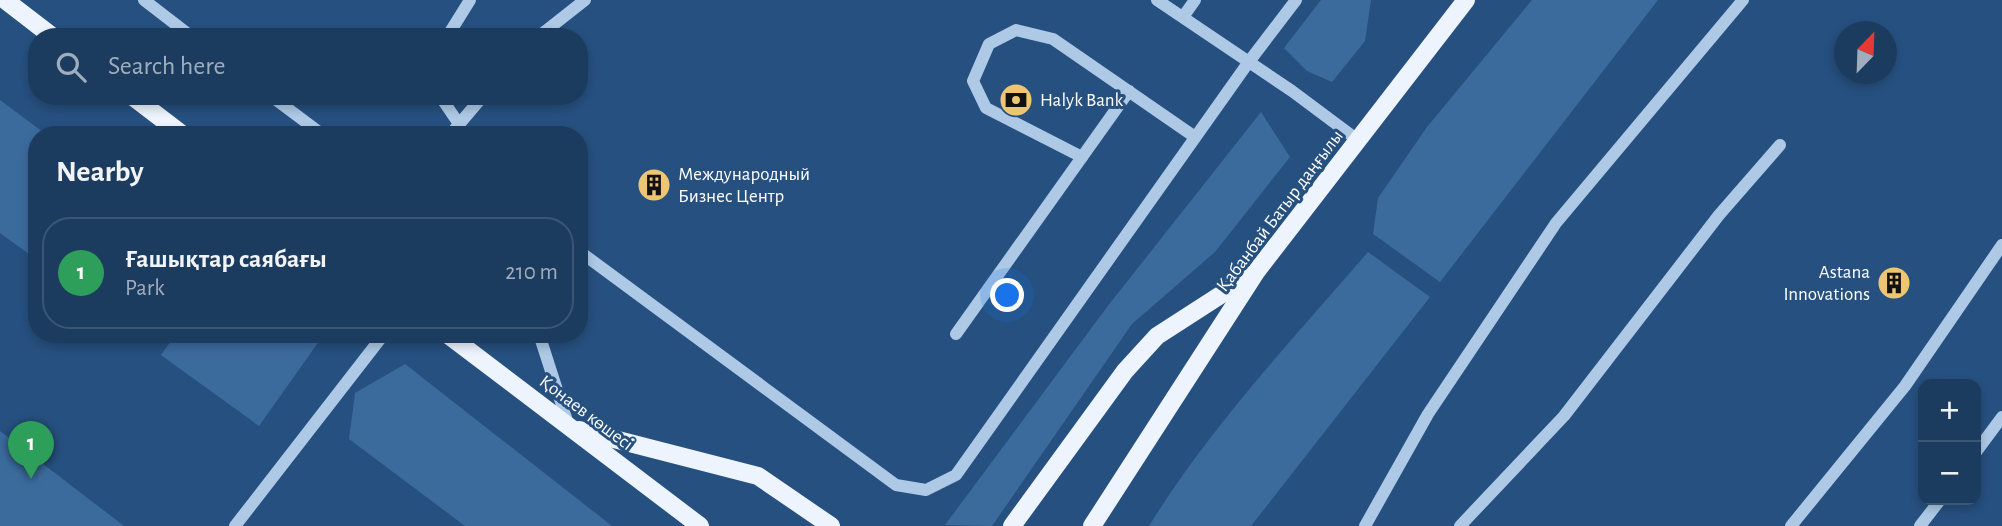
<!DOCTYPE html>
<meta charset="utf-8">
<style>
body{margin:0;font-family:"Alegreya Sans",sans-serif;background:#294768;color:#f1f3f6}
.controls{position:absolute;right:21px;bottom:21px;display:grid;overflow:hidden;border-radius:14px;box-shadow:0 4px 10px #0003}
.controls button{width:63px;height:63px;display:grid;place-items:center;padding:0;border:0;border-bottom:2px solid #3a5674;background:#1c3c5f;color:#f1f3f6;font:35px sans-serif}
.compass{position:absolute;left:1834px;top:21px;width:63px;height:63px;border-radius:50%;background:#1c3c5f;box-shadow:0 4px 10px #0003;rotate:23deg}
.you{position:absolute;left:1008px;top:296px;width:24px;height:24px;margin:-18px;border:5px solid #fff;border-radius:50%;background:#1a73e8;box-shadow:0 0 0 10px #1a73e833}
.badge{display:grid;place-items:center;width:46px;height:46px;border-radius:50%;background:#ea580c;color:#fff;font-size:23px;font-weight:700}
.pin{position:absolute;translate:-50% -58px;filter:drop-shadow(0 2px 4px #0008)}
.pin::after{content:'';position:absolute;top:37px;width:24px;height:21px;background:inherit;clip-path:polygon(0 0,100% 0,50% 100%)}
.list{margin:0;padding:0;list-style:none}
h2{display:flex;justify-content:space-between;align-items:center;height:91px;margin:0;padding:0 28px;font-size:30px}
h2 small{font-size:23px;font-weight:400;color:#a0adbd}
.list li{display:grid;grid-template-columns:46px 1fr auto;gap:21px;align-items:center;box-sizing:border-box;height:112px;margin:0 14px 14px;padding:0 14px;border:2px solid #3a5674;border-radius:28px}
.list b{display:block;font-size:26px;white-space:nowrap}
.list p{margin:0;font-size:23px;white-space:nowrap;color:#a0adbd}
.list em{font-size:23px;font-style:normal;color:#a0adbd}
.icon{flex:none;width:38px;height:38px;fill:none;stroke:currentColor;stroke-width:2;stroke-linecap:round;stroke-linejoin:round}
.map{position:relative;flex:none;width:2002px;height:526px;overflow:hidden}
.search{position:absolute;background:#1c3c5f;box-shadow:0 4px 10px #0003;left:28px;top:28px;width:560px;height:77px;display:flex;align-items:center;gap:18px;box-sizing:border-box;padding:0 24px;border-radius:28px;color:#a0adbd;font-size:26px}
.panel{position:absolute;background:#1c3c5f;box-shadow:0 4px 10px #0003;left:28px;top:126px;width:560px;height:217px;border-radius:28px}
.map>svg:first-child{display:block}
.green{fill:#3b6b9d}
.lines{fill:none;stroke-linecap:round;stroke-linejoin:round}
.minor{stroke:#adc9e6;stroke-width:12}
.major{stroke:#edf4fd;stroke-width:18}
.labels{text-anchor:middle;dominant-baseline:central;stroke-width:6;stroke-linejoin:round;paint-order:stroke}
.poi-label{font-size:19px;fill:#fff;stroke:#26507f;text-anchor:start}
.street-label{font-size:19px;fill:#fff;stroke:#26507f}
</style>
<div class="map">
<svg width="2002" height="526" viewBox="0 0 2002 526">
<rect width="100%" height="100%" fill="#26507f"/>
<!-- green -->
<g class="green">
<polygon points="1321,0 1371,0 1365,41 1332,82 1307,71 1284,48"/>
<polygon points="1532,0 1658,0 1440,282 1373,234 1378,198 1427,127"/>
<polygon points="0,100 47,135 37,135 37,260 0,233"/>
<polygon points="1261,112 1290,157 1215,252 1132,324 992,526 945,525 1107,307"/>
<path d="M1368 252 1430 297 1251 526H1149C1210 427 1292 340 1368 252Z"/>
<polygon points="176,334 312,334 320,340 259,426 161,355"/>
<polygon points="405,364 612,526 465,526 349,439 355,393"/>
<polygon points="0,431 124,526 0,526"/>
</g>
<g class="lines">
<!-- minor -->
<g class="minor">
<polyline points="144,0 192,37"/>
<polyline points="1157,0 1292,91 1359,141"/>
<polyline points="1183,17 1195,0"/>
<polyline points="447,37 470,0"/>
<polyline points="538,37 585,0"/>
<polyline points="271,96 323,135"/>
<polyline points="440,96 459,124"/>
<polyline points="450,135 483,96"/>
<polyline points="1082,157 986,108 973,81 989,44 1016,30 1053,39 1195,137"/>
<polyline points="579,251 896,485 926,490 956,475 1248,63 1296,0"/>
<polyline points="539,334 569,427"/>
<polyline points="956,334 1129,91"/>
<polyline points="1976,452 2002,417"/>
<polyline points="235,526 384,334"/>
<polyline points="1365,526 1428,414 1556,223 1743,0"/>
<polyline points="1460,526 1564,416 1719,215 1780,145"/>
<polyline points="1791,526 1905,386 2002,245"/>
<polyline points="1920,526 1940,500"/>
</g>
<!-- major -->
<g class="major">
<polyline points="5,0 53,37"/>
<polyline points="132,96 183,135"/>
<polyline points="447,334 700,526"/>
<polyline points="579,430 758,476 831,526"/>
<polyline points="1012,526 1125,371 1157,336 1250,276"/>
<polyline points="1092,526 1256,272 1466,0"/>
</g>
</g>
<!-- icons -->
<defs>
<symbol id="bank-disc" viewBox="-11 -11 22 22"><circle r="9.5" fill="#eec672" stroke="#26507f"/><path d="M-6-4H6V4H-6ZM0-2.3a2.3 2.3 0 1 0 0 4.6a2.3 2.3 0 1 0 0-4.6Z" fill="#111"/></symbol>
<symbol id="building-disc" viewBox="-11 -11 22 22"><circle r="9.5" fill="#eec672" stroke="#26507f"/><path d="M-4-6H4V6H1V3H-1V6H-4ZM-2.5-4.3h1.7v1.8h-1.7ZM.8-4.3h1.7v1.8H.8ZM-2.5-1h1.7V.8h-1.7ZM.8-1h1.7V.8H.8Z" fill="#111"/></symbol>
</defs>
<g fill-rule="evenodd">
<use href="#bank-disc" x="997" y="81" width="38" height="38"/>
<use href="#building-disc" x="635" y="166" width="38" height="38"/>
<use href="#building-disc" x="1875" y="264" width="38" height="38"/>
</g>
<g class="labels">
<!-- poi labels -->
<g class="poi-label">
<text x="1040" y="100">Halyk Bank</text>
<text x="678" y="174">Международный<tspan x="678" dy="22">Бизнес Центр</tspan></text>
<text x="1870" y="272" text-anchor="end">Astana<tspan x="1870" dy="22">Innovations</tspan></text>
</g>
<!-- street labels -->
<g class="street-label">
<text transform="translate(1280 211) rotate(-53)">Қабанбай Батыр даңғылы</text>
<text transform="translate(586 413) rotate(37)">Қонаев көшесі</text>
</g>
</g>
</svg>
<div class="controls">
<button>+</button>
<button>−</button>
</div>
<svg class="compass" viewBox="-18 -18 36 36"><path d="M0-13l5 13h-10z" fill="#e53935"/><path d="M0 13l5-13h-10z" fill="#a0adbd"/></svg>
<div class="you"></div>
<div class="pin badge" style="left:31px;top:479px;background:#2e9e5b">1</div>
<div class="search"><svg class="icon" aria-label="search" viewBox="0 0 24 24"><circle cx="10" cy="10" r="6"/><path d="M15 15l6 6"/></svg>Search here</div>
<section class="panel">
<h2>Nearby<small></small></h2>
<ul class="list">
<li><span class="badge" style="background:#2e9e5b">1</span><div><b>Ғашықтар саябағы</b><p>Park</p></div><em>210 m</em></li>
</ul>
</section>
</div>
